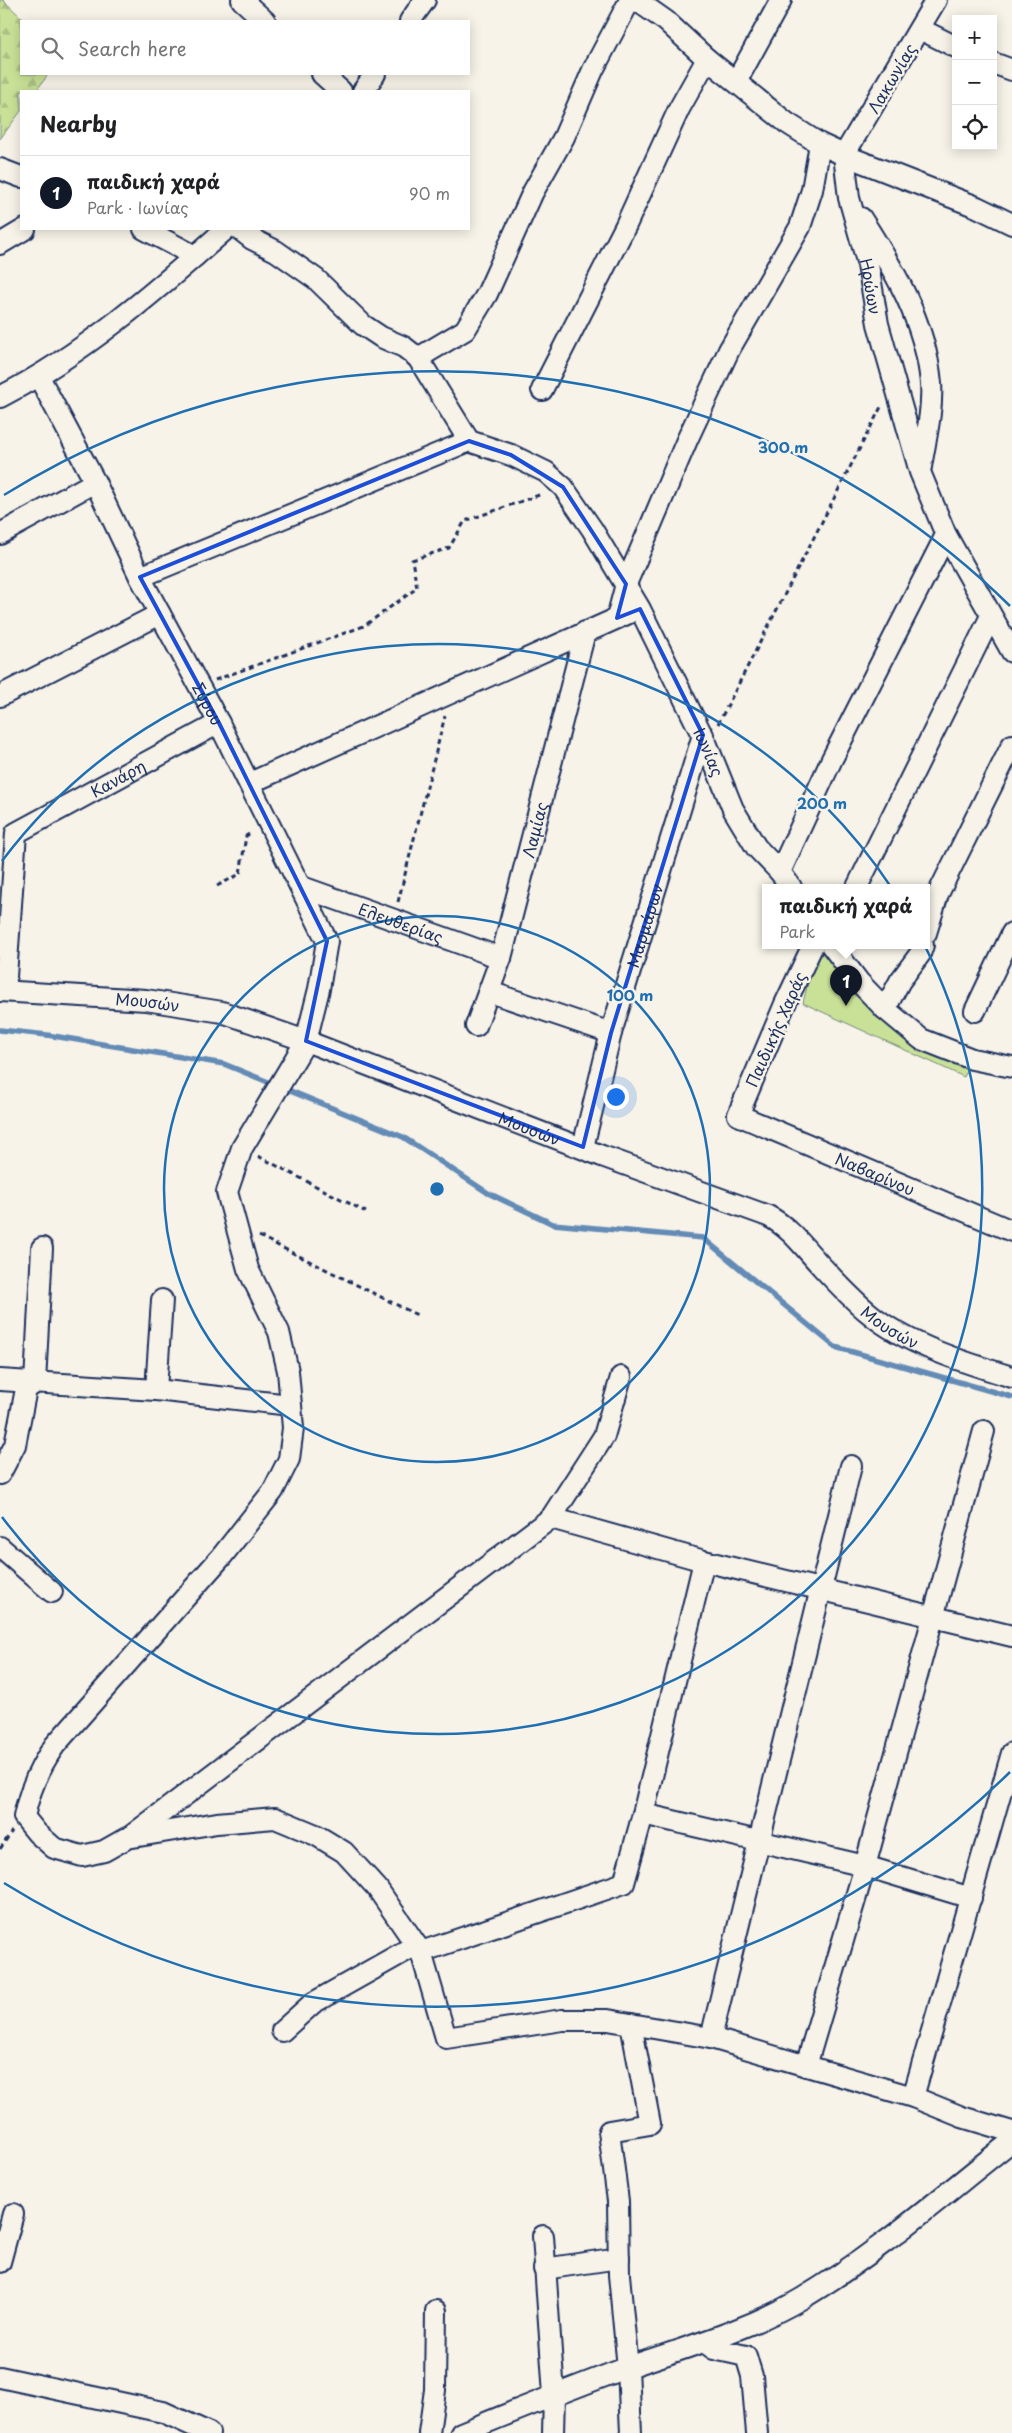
<!DOCTYPE html>
<meta charset="utf-8">
<style>
body{margin:0;font-family:"Playpen Sans",sans-serif;background:#f2f2f2;color:#202124}
.controls{position:absolute;right:15px;top:15px;display:grid;overflow:hidden;border-radius:0px;box-shadow:0 2px 12px #0003}
.controls button{width:45px;height:45px;display:grid;place-items:center;padding:0;border:0;border-bottom:1px solid #e0e0e0;background:#fff;color:#202124;font:25px sans-serif}
.you{position:absolute;left:615px;top:1096px;width:18px;height:18px;margin:-12px;border:4px solid #fff;border-radius:50%;background:#1a73e8;box-shadow:0 0 0 8px #1a73e833}
.badge{display:grid;place-items:center;width:32px;height:32px;border-radius:50%;background:#111827;color:#fff;font-size:16px;font-weight:700}
.pin{position:absolute;translate:-50% -41px;filter:drop-shadow(0 1px 2px #0008)}
.pin::after{content:'';position:absolute;top:26px;width:18px;height:15px;background:inherit;clip-path:polygon(0 0,100% 0,50% 100%)}
.popup{position:absolute;left:762px;top:884px;width:168px;height:65px;box-sizing:border-box;display:grid;place-content:center;border-radius:0px;background:#fff;filter:drop-shadow(0 1px 4px #0005);font-size:16px;white-space:nowrap;color:#757577}
.popup b{font-size:19px;color:#202124}
.popup::after{content:'';position:absolute;left:50%;top:100%;margin-left:-10px;border:10px solid transparent;border-top-color:#fff}
.list{margin:0;padding:0;list-style:none}
h2{display:flex;justify-content:space-between;align-items:center;height:65px;margin:0;padding:0 20px;font-size:21px}
h2 small{font-size:16px;font-weight:400;color:#757577}
.list li{display:grid;grid-template-columns:32px 1fr auto;gap:15px;align-items:center;box-sizing:border-box;height:75px;padding:0 20px;border-top:1px solid #e0e0e0}
.list b{display:block;font-size:19px;white-space:nowrap}
.list p{margin:0;font-size:16px;white-space:nowrap;color:#757577}
.list em{font-size:16px;font-style:normal;color:#757577}
.icon{flex:none;width:28px;height:28px;fill:none;stroke:currentColor;stroke-width:2;stroke-linecap:round;stroke-linejoin:round}
.map{position:relative;flex:none;width:1012px;height:2433px;overflow:hidden}
.search{position:absolute;background:#fff;box-shadow:0 2px 12px #0003;left:20px;top:20px;width:450px;height:55px;display:flex;align-items:center;gap:12px;box-sizing:border-box;padding:0 18px;border-radius:0px;color:#757577;font-size:19px}
.panel{position:absolute;background:#fff;box-shadow:0 2px 12px #0003;left:20px;top:90px;width:450px;height:140px;border-radius:0px}
.map>svg:first-child{display:block}
.green{fill:#c9e197;stroke:#72887a}
.forest{fill:url(#forest-firs);stroke:#72887a}
.lines{fill:none;stroke-linecap:round;stroke-linejoin:round}
.stream{stroke:#648bb6;stroke-width:5.5}
.minor-casing{stroke:#1b2f5e;stroke-width:24}
.path{stroke:#1b2f5e;stroke-width:3;stroke-dasharray:5 4;stroke-linecap:butt}
.minor{stroke:#f7f3e8;stroke-width:20}
.marked{fill:none;stroke:#1d4ed8;stroke-width:4;stroke-linejoin:round}
.ring{fill:none;stroke:#1f6fb2;stroke-width:2.5}
.labels{text-anchor:middle;dominant-baseline:central;stroke-width:5;stroke-linejoin:round;paint-order:stroke}
.street-label{font-size:16px;fill:#1b2f5e;stroke:#f7f3e8}
.centre{fill:#1f6fb2;stroke:#f7f3e8;stroke-width:2.5}
.ring-label{font-size:15px;text-anchor:middle;font-weight:bold;fill:#1f6fb2;stroke:#f7f3e8;stroke-width:5;stroke-linejoin:round;paint-order:stroke}
</style>
<div class="map">
<svg width="1012" height="2433" viewBox="0 0 1012 2433">
<defs>
<pattern id="forest-firs" width="22" height="20" patternUnits="userSpaceOnUse" patternTransform="scale(1.25)"><rect width="22" height="20" fill="#c9e197"/><path d="M5 1l3.5 6h-7zM16 11l3.5 6h-7z" fill="#acc185"/></pattern>
</defs>
<rect width="100%" height="100%" fill="#f7f3e8"/>
<filter id="ink" filterUnits="userSpaceOnUse"><feTurbulence type="fractalNoise" baseFrequency=".02" numOctaves="2"/><feDisplacementMap in="SourceGraphic" scale="10" xChannelSelector="R" yChannelSelector="G"/><feConvolveMatrix kernelMatrix="1 2 1 2 8 2 1 2 1" color-interpolation-filters="sRGB"/></filter>
<g filter="url(#ink)">
<!-- green -->
<polygon class="green" points="817,945 831,945 885,1009 972,1059 964,1077 803,1003"/>
<!-- forest -->
<polygon class="forest" points="0,0 3,0 25,21 21,21 21,74 47,74 47,76 36,91 21,91 21,111 0,139"/>
<g class="lines">
<!-- stream -->
<polyline class="stream" points="0,1030 47,1035 224,1064 403,1137 488,1193 553,1224 703,1238 835,1347 1012,1397"/>
<defs>
<g id="minor">
<polyline points="242,0 265,21"/>
<path id="s1" d="M636 0 666 21 707 59 787 123 820 144 844 155 849 198 868 265 878 324 920 472 946 535 1012 652"/>
<polyline points="936,0 844,155 977,207 1012,224"/>
<polyline points="410,21 425,0"/>
<polyline points="920,29 956,47"/>
<polyline points="993,63 1012,70"/>
<polyline points="322,74 341,91"/>
<polyline points="736,82 781,0"/>
<polyline points="363,91 375,74"/>
<polyline points="0,169 21,177"/>
<path d="M861 218C894 269 925 321 931 383 933 411 925 441 921 467"/>
<polyline points="144,229 195,256"/>
<polyline points="239,229 252,239 276,251 316,279 363,325 381,337 404,347 418,358 469,441"/>
<polyline points="0,244 25,229"/>
<polyline points="418,358 465,330 487,294 533,192 564,137 593,70 630,0"/>
<path id="s2" d="M39 377 95 482 140 577 219 723 327 941 319 989 306 1041 242 1148 227 1192 248 1269 279 1332 288 1371 293 1428 289 1459 273 1491 222 1556 55 1745C40 1766 29 1792 24 1817L37 1833 54 1848 82 1856 104 1851 127 1838 217 1823 275 1818 316 1835 344 1852 377 1888 421 1952 446 2038 562 2020H608L711 2038 913 2097 962 2117 1012 2132"/>
<polyline points="542,390 626,225 679,109 707,59"/>
<path d="M0 397C84 354 156 291 226 229"/>
<polyline points="0,534 95,482"/>
<path id="s3" d="M140 577 469 441 511 455 546 472 563 487 592 529 640 609 707 745 733 809 756 847 780 872 791 887"/>
<polyline points="617,618 626,584 687,440 729,350 800,227 812,190 820,144"/>
<polyline points="0,696 160,614"/>
<polyline points="250,783 629,613"/>
<polyline points="780,872 832,759 946,535"/>
<path id="s4" d="M302 887 501 958"/>
<polyline points="857,887 991,616"/>
<polyline points="926,933 938,894 1012,745"/>
<path id="s5" d="M813 945 785 1004 738 1115 1012 1231"/>
<polyline points="831,945 859,982 885,1009 921,1039 972,1059 1012,1067"/>
<path id="s6" d="M0 991 146 1000 222 1012 306 1041 602 1156 768 1216C791 1228 805 1249 823 1268 837 1283 853 1300 869 1313 907 1345 966 1363 1012 1377"/>
<path id="s7" d="M5 991 16 833 219 723"/>
<polyline points="490,992 611,1033"/>
<polyline points="885,1009 900,981 920,954 923,945"/>
<polyline points="975,1011 1012,933"/>
<path id="s8" d="M476 1026 501 958 585 632"/>
<path id="s9" d="M583 1147 611 1033 703 735"/>
<polyline points="0,1380 156,1390 290,1405"/>
<polyline points="156,1390 162,1300"/>
<polyline points="0,1474 15,1445 26,1389 35,1383 42,1248"/>
<polyline points="551,1518 704,1561 1012,1636"/>
<polyline points="0,1547 52,1592"/>
<polyline points="643,1814 865,1866 971,1898"/>
<polyline points="131,1836 551,1518 604,1436 621,1377"/>
<polyline points="421,1952 624,1883 643,1814 704,1561"/>
<polyline points="282,2031 313,2003 416,1945"/>
<polyline points="711,2038 851,1466"/>
<polyline points="806,2066 865,1866 984,1431"/>
<polyline points="913,2097 1012,1753"/>
<polyline points="543,2236 554,2395 553,2433"/>
<polyline points="0,2262 13,2214"/>
<polyline points="544,2269 619,2258"/>
<polyline points="704,2342 714,2349 746,2356 752,2376 757,2433"/>
<polyline points="0,2377 163,2412 209,2433"/>
<polyline points="429,2433 435,2390 436,2311"/>
<path d="M461 2433C517 2410 572 2388 629 2367 687 2347 748 2330 801 2299 877 2254 943 2195 1012 2141"/>
<polyline points="631,2433 628,2368 619,2275 618,2201 609,2131 650,2124 631,2024"/>
</g>
</defs>
<!-- minor casing -->
<use href="#minor" class="minor-casing"/>
<!-- path -->
<g class="path">
<polyline points="215,680 364,626 417,588 412,560 449,548 465,521 542,494"/>
<polyline points="718,724 882,405"/>
<polyline points="217,886 240,874 246,836 252,832"/>
<polyline points="398,902 445,716"/>
<polyline points="258,1156 366,1212"/>
<polyline points="259,1236 417,1315"/>
<polyline points="0,1849 12,1831"/>
</g>
<!-- minor -->
<use href="#minor" class="minor"/>
</g>
</g>
<!-- marked area -->
<path class="marked" d="M469 441 511 455 563 487 626 584 617 618 640 609 703 735 611 1033 583 1147 306 1041 327 941 219 723 140 577Z"/>
<!-- distance rings -->
<g class="ring">
<circle cx="437" cy="1189" r="273"/>
<path d="M2 861A545 545 0 1 1 2 1517"/>
<path d="M1010 1772A818 818 0 0 1 4 1883M4 495A818 818 0 0 1 1010 606"/>
</g>
<g class="labels">
<!-- street labels -->
<g class="street-label">
<text transform="translate(891 78) rotate(-59)">Λακωνίας</text>
<text stroke="none"><textPath href="#s1" startOffset="395">Ηρώων</textPath></text>
<text stroke="none"><textPath href="#s2" startOffset="368">Σύρου</textPath></text>
<text stroke="none"><textPath href="#s3" startOffset="765">Ιωνίας</textPath></text>
<text stroke="none"><textPath href="#s7" startOffset="274">Κανάρη</textPath></text>
<text stroke="none"><textPath href="#s8" startOffset="205">Λαμίας</textPath></text>
<text stroke="none"><textPath href="#s4" startOffset="105">Ελευθερίας</textPath></text>
<text stroke="none"><textPath href="#s9" startOffset="230">Μαρμάρων</textPath></text>
<text stroke="none"><textPath href="#s6" startOffset="148">Μουσών</textPath></text>
<text transform="translate(775 1029) rotate(-66)">Παιδικής Χαράς</text>
<text stroke="none"><textPath href="#s6" startOffset="552">Μουσών</textPath></text>
<text stroke="none"><textPath href="#s5" startOffset="335">Ναβαρίνου</textPath></text>
<text stroke="none"><textPath href="#s6" startOffset="972">Μουσών</textPath></text>
</g>
</g>
<circle cx="437" cy="1189" r="8" class="centre"/>
<g class="ring-label">
<text x="783" y="453">300 m</text>
<text x="822" y="809">200 m</text>
<text x="630" y="1001">100 m</text>
</g>
</svg>
<div class="controls">
<button>+</button>
<button>−</button>
<button><svg class="icon" aria-label="locate" viewBox="0 0 24 24"><circle cx="12" cy="12" r="6"/><path d="M12 2v4M12 18v4M2 12h4M18 12h4"/></svg></button>
</div>
<div class="you"></div>
<div class="pin badge" style="left:846px;top:1006px">1</div>
<div class="popup"><b>παιδική χαρά</b>Park</div>
<div class="search"><svg class="icon" aria-label="search" viewBox="0 0 24 24"><circle cx="10" cy="10" r="6"/><path d="M15 15l6 6"/></svg>Search here</div>
<section class="panel">
<h2>Nearby<small></small></h2>
<ul class="list">
<li><span class="badge">1</span><div><b>παιδική χαρά</b><p>Park · Ιωνίας</p></div><em>90 m</em></li>
</ul>
</section>
</div>
